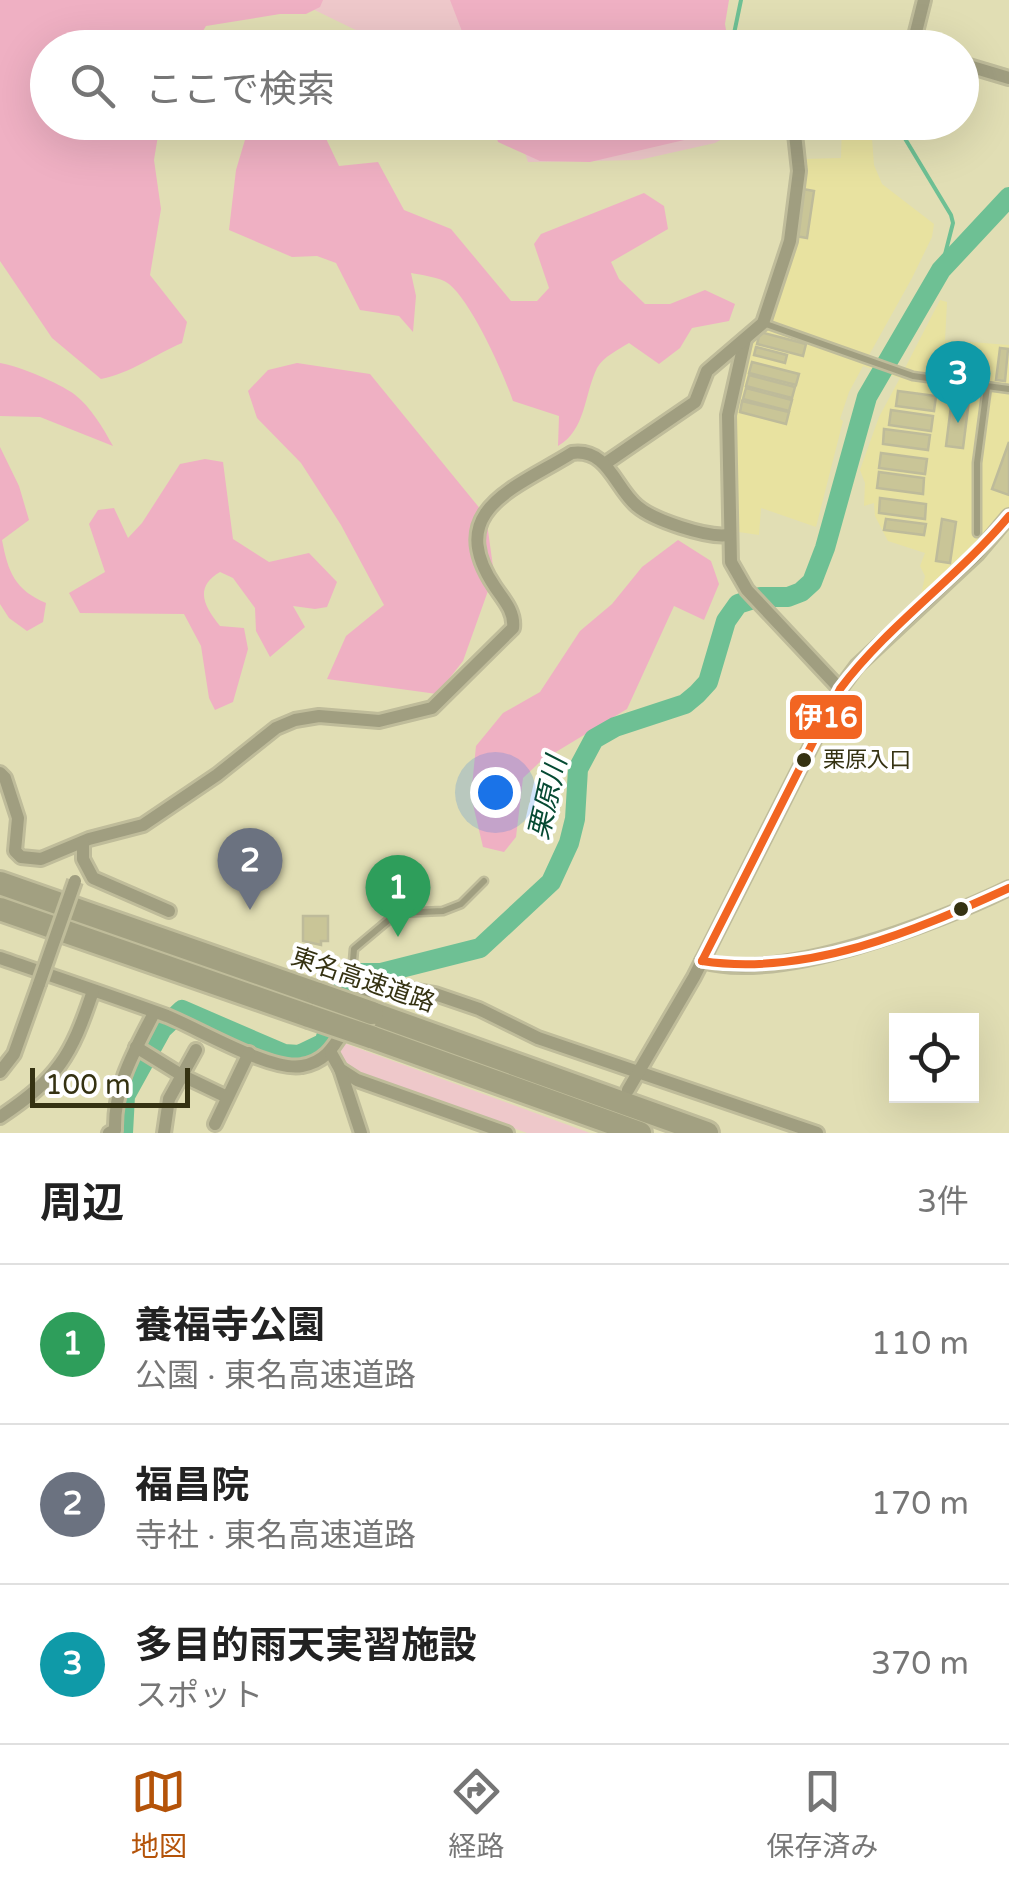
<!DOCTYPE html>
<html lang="ja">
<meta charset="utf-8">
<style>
body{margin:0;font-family:"Varela Round","Noto Sans JP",sans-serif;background:#f2f2f2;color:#222}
.controls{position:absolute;right:30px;bottom:30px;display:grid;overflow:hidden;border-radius:0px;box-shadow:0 10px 40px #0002}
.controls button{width:90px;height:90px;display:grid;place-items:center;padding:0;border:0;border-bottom:2px solid #e0e0e0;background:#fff;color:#222;font:50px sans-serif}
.scale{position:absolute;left:30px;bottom:25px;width:160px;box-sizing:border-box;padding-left:10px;border:5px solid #353212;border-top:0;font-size:28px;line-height:35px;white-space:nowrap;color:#353212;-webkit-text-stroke:8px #fff;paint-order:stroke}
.you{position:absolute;left:495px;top:792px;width:35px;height:35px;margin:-25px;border:8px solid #fff;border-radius:50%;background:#1a73e8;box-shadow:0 0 0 15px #1a73e833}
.badge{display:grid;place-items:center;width:65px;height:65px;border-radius:50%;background:#b45309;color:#fff;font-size:32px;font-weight:700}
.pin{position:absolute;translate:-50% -82px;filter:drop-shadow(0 2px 5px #0008)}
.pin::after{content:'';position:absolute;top:52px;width:35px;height:30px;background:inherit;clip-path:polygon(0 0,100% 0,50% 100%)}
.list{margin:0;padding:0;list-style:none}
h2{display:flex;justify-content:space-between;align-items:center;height:130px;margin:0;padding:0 40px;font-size:42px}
h2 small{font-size:32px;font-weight:400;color:#767676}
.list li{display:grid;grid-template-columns:65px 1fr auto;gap:30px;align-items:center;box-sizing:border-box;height:160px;padding:0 40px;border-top:2px solid #e0e0e0}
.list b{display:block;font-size:38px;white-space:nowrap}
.list p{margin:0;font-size:32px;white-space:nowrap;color:#767676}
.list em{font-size:32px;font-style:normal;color:#767676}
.icon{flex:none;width:55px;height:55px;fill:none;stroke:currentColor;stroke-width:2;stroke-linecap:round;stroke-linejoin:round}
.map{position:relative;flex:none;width:1009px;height:1133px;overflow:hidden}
.search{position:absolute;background:#fff;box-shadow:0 10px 40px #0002;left:30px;right:30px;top:30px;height:110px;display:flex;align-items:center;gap:25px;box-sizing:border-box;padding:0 35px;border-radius:55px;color:#767676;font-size:38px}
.sheet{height:610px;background:#fff}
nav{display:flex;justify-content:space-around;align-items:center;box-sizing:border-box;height:140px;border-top:2px solid #e0e0e0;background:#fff;font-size:28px;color:#767676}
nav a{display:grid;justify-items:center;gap:5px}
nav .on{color:#b45309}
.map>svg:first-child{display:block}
.built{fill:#e8e2a0}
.green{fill:#eec8ca}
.forest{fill:#efb0c3}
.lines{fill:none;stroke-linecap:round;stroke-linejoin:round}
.stream{stroke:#6ec094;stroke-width:4}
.river{stroke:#6ec094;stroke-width:20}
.building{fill:#c9c597;stroke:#bebb9a;stroke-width:2.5}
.service-casing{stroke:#bfbc9a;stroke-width:11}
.minor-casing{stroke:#bfbc9a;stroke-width:18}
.motorway-casing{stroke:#bfbc9a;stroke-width:28}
.service{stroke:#a09e80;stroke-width:6}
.minor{stroke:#a09e80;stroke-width:12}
.motorway{stroke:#a2a081;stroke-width:22}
.minor-bridge-casing{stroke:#bfbc9a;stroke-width:18;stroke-linecap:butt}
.motorway-bridge-casing{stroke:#bfbc9a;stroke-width:28;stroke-linecap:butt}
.minor-bridge{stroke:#a09e80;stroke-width:12}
.motorway-bridge{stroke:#a2a081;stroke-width:22}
.bus-1-casing{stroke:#fff;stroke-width:15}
.bus-1{stroke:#f26522;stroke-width:8}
.bus-dot{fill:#353212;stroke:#fff;stroke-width:4}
.labels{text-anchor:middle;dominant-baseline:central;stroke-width:8;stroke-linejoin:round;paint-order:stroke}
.bus-label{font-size:22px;fill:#353212;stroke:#fff;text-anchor:start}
.street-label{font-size:25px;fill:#353212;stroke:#fff}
.water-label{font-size:28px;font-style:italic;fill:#064a33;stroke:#fff}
.line-badge{stroke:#fff;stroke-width:4}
.badge-label{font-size:28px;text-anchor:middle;font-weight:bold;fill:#fff}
</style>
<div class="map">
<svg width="1009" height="1133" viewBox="0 0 1009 1133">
<rect width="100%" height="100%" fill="#e1deb4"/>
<!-- built -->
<polygon class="built" points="842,123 871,125 874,165 882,184 934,224 932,237 912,278 868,357 905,368 940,300 947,302 945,340 1009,345 1009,510 990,533 920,600 925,576 920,566 925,553 888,541 875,516 874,503 864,506 865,483 860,470 879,417 900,378 863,366 849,392 840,419 843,421 816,527 761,508 759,535 732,531 733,410 749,341 770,321 781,292 795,241 805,159 841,158"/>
<!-- green -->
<g class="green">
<polygon points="294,0 714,0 723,47 464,47 368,36"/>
<polygon points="515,123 751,123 715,143 639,160 528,162"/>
<polygon points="341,1042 590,1133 527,1133 341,1066 336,1056"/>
</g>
<!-- forest -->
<g class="forest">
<path d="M0 0H323L320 7 306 14H280L206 26 193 47 48 48V122L160 123 154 160 161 209 150 275 187 322 182 343C154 355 131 373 101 379L52 338 0 261Z"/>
<polygon points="450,0 729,0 725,24 729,47 468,47"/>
<path d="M250 123H313L321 128 339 166 378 162 404 210 451 229 511 301H537L549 288 534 244 541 234 644 193 664 206 668 229 611 262 619 279 645 304H670L705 290 735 304 729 321 692 328 680 348 659 364 629 343C619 349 603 357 597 368 584 395 586 430 558 446L559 416 513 401C503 372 472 303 449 284 440 277 421 275 411 273L416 296 413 332 399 316 360 310 336 263 317 256 292 257 229 230 236 170Z"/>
<polygon points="492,123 784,122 784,123 740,127 590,162 540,161 498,142"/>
<path d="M0 363C19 366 59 383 74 394 91 407 103 428 113 446L40 417 0 416Z"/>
<polygon points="297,363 370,374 486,516 494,574 463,661 437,694 327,679 346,636 384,605 341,525 301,463 257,418 248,391 268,370"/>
<path d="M0 447 19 486 29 520 2 540C8 572 15 590 46 603L43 622 27 631 9 618 0 604Z"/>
<path d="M205 459 223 462 233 539 269 562 309 553 337 582 327 607 315 609 293 606 305 627 270 657 256 631 255 608 233 578 220 572C193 588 205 607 220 626L244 628 248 649 233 702 215 710 209 698 201 646 184 614 80 613 69 593 105 572 89 524 98 510 114 508 128 538 142 523 180 464Z"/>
<polygon points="678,540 711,561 719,584 704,620 674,606 627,709 541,761 523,778 516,837 504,852 483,847 471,796 476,746 503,713 540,692 580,631 612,604 642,567"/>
</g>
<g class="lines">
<!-- stream -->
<g class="stream">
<polyline points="731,48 741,0"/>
<polyline points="895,122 951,215 953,223 941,270"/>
</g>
<!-- river -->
<polyline class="river" points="123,1133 125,1096 162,1029 182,1010 284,1054 299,1055 324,1043 343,988 352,973 381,973 480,948 551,882 569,843 575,819 578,769 594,739 615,727 685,704 697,694 708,682 726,621 738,604 760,597 788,597 801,592 812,582 825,548 867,397 941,270 1009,197"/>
</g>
<!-- building -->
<g class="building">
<polygon points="803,189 814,191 807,238 795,236"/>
<polygon points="760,332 806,344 803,356 757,344"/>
<polygon points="756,347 787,355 785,363 754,355"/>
<polygon points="1000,348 1008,349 1005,381 996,380"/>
<polygon points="949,360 971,363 969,378 948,376"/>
<polygon points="752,362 799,374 796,385 749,373"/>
<polygon points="749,375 795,387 792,398 746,386"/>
<polygon points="746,388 792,400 789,411 743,399"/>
<polygon points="898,391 936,396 934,411 896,406"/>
<polygon points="952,398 969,400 963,448 946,446"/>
<polygon points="742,401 789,412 786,424 740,412"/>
<polygon points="891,410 933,416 931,431 889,425"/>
<polygon points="884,429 930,435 928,450 883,444"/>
<polygon points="1009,442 1009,495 992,489"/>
<polygon points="881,453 927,459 925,474 879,468"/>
<polygon points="879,472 924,478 923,494 877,488"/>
<polygon points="880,498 926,504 925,519 879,513"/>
<polygon points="886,519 926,524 924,535 884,530"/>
<polygon points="942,519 956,522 950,563 936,561"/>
<polygon points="303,916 328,916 328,941 321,941 321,945 303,941"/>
</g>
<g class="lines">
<defs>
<g id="service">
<polyline points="763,323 913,376 1009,389"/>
<polyline points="977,533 977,463 987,387"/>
<polyline points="368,989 353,961 354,949 397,913 443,911 461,904 484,881"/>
</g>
<g id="minor">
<polyline points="912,48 924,0"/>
<polyline points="962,64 1009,78"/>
<polyline points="745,339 728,415 731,562 747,590 840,689"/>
<polyline points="606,463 695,402 707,371 763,323 790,241 799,171 795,134 798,122"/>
<path d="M0 773 5 778 18 818 15 851 21 857 41 859 89 839 143 825 217 775 276 728 295 720 319 716 379 721 432 708 513 628C515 612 504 600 495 587 443 510 516 488 572 453 608 448 615 488 637 506 653 520 707 538 728 535"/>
<polyline points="83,842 83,859 93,878 169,911"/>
<path d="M0 958C55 977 112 996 167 1016 199 1029 271 1072 302 1066 326 1062 334 1046 346 1027"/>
<path d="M702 961C779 984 937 923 1009 888"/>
<polyline points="356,1010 368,990 412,990 435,994 479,1009 538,1038 817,1133"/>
<polyline points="136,1047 183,1076 227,1097"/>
<polyline points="331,1053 340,1069 357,1080 507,1133"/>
<polyline points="340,1069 361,1133"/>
<polyline points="0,1072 14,1054 39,984"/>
<polyline points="628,1090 694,977 840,689 857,666 977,554 1009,516"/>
<path d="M0 1117C58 1078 71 1057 93 991"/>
<polyline points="215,1124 249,1053"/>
<path d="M109 1133 115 1130C114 1085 134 1052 154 1013"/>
<polyline points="164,1133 169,1099 196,1050"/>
</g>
<g id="motorway">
<polyline points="0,883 318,994"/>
<polyline points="0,909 309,1016"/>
<polyline points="372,1013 707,1133"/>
<polyline points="371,1037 640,1133"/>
</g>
</defs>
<!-- service casing -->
<use href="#service" class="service-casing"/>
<!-- minor casing -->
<use href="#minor" class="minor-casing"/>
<!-- motorway casing -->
<use href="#motorway" class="motorway-casing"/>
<!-- service -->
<use href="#service" class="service"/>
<!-- minor -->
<use href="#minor" class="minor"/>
<!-- motorway -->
<use href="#motorway" class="motorway"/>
<defs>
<polyline id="minor-bridge" points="39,984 75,881"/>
<g id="motorway-bridge">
<polyline points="318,994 372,1013"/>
<polyline points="309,1016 371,1037"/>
</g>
</defs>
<!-- minor-bridge casing -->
<use href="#minor-bridge" class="minor-bridge-casing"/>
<!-- motorway-bridge casing -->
<use href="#motorway-bridge" class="motorway-bridge-casing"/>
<!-- minor-bridge -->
<use href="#minor-bridge" class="minor-bridge"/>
<!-- motorway-bridge -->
<use href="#motorway-bridge" class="motorway-bridge"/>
<defs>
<g id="bus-1">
<path d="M702 961 840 689C888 625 957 578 1009 516"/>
<path d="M702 961C807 977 915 931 1009 888"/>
</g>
</defs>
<!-- bus-1 casing -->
<use href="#bus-1" class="bus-1-casing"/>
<!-- bus-1 -->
<use href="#bus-1" class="bus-1"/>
</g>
<!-- markers -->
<g class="bus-dot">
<circle cx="804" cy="760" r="9"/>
<circle cx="961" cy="909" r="9"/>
</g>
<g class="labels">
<!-- bus labels -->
<g class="bus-label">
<text x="823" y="760">栗原入口</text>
</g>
<!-- street labels -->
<g class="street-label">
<text transform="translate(363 980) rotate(19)">東名高速道路</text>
</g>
<!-- water labels -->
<g class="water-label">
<text transform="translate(548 798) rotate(-77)">栗原川</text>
</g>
</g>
<rect class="line-badge" x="788" y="693" width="76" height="48" rx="10" fill="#f26522"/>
<g class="badge-label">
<text x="826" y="727">伊16</text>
</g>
</svg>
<div class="controls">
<button><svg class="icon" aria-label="locate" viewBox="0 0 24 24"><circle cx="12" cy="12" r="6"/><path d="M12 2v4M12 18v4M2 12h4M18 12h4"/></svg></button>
</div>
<div class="scale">100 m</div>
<div class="you"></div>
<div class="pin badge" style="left:398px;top:937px;background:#2e9e5b">1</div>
<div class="pin badge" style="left:250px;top:910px;background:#6b7280">2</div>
<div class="pin badge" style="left:958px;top:423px;background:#0f9aa8">3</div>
<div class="search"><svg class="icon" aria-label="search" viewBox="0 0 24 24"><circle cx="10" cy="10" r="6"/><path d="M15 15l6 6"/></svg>ここで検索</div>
</div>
<section class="sheet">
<h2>周辺<small>3件</small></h2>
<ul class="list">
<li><span class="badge" style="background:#2e9e5b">1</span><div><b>養福寺公園</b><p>公園 · 東名高速道路</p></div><em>110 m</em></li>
<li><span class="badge" style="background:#6b7280">2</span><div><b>福昌院</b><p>寺社 · 東名高速道路</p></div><em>170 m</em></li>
<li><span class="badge" style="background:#0f9aa8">3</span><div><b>多目的雨天実習施設</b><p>スポット</p></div><em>370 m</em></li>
</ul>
</section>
<nav>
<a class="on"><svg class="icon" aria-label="map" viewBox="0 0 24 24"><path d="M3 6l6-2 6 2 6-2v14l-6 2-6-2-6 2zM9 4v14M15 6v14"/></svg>地図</a>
<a><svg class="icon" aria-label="directions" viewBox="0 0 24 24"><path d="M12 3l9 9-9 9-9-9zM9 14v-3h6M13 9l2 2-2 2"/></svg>経路</a>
<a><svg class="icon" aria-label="saved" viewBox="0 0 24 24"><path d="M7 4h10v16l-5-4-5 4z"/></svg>保存済み</a>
</nav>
